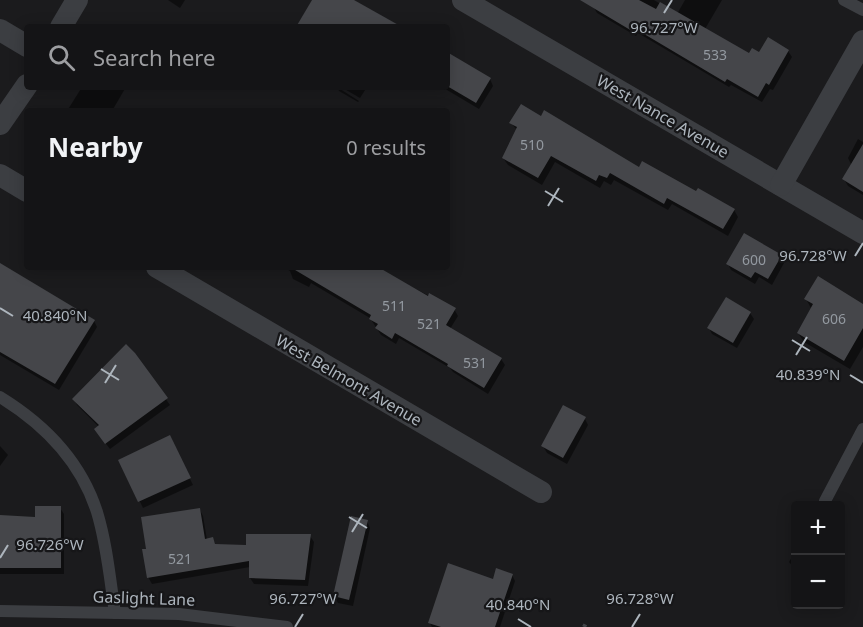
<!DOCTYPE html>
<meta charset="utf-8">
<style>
body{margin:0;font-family:"Noto Sans",sans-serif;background:#212123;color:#f1f3f6}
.controls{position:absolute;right:18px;bottom:18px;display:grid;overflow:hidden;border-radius:6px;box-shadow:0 3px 15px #0003}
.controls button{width:54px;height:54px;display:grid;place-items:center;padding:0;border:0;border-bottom:2px solid #333335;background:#141416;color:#f1f3f6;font:30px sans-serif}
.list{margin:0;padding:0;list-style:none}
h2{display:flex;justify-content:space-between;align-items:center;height:78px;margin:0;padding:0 24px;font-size:26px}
h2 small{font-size:20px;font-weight:400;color:#9d9ea1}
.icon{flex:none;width:33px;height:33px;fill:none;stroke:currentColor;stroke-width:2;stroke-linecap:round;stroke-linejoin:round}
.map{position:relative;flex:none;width:863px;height:627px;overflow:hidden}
.search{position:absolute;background:#141416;box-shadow:0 3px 15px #0003;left:24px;top:24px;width:426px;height:66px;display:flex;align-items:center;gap:15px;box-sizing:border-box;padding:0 21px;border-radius:6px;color:#9d9ea1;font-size:22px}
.panel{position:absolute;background:#141416;box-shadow:0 3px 15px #0003;left:24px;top:108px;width:426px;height:162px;border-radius:6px}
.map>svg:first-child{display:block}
.shadow{fill:#0007}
.building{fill:#45464a}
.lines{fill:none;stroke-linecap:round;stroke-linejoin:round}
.path{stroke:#424549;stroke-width:4;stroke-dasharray:3 4.5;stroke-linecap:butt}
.service{stroke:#3c3e42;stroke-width:12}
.minor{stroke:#3c3e42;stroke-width:22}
.ticks{fill:none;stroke:#adb5bd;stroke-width:2}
.labels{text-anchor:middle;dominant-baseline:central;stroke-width:4.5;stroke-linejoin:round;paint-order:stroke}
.number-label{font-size:14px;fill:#9399a0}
.street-label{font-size:16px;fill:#adb5bd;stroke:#161618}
.ticks-label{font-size:15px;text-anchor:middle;fill:#adb5bd;stroke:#161618;stroke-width:4.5;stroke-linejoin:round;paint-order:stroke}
</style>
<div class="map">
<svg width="863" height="627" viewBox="0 0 863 627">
<rect width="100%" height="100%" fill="#1b1b1d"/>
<!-- shadow -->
<g class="shadow">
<polygon points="168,0 185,0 180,8"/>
<polygon points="597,0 654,0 677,14 685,0 722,0 705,29 749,55 788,51 792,57 773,90 770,89 762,102 731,85 729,87 638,33 636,36 597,13 593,6"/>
<polygon points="447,53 490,79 493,86 479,109 442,87 447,87"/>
<polygon points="82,87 126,87 112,111 67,111"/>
<polygon points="337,87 359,101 358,102 339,91"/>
<polygon points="341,87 367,87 360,98"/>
<polygon points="511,123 640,169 734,210 738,217 728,236 672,204 668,210 614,180 611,185 604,181 600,188 555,162 542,185 508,165 503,158 517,130"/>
<polygon points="858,139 863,142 863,195 848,186 844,179 851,164 848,158"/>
<polygon points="781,256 784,263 772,285 759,277 755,284 731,270 728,264"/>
<polygon points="0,265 94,321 97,327 59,390 0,355"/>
<polygon points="284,267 374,267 454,309 458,316 450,329 501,359 505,365 488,394 453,372 450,368 399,338 396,344 381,335 370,318 311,283 309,287 293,279 290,271"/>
<polygon points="806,299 863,305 863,347 850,369 804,342 798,333 812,310"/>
<polygon points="750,313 754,319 737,348 712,334 709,328"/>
<polygon points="134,354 170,405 110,449 100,436 99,427 77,405 74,399"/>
<polygon points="585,419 588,425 567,464 547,453 543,446"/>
<polygon points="173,444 193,485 143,508 120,460"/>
<polygon points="0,446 8,455 0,466"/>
<polygon points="60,508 64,514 64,574 0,574 0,517 37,519"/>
<polygon points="200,510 203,516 207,540 213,539 216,546 248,547 310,536 314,542 308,586 254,584 250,578 250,567 152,584 148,577 147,550"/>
<polygon points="367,521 370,528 353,606 338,603 334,596"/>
<polygon points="796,550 796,570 789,562"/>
<polygon points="512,575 515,581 500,627 432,627 430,623 494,581"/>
</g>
<!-- building -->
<g class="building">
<polygon points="312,0 354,0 402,27 296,27"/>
<polygon points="580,0 639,0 656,9 660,2 749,53 752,48 759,52 768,37 789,50 769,85 766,83 758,97 727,79 725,82 634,28 632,31"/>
<polygon points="447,52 491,78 476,103 447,86"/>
<polygon points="521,104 541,116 544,110 639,167 642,161 696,191 698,188 735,209 723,229 667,198 664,204 610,173 607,178 599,175 596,181 551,156 538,178 502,158 517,127 509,123"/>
<polygon points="863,144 863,192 842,179"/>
<polygon points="744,233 782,255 768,279 755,272 751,278 726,264"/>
<polygon points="0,263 95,320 55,384 0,352"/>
<polygon points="290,267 378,267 428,296 429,293 456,308 446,325 502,358 484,388 447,366 448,364 395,333 392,339 375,328 378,324 369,319 371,315"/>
<polygon points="818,276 863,304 863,328 844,361 797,333 813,304 804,299"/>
<polygon points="726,297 751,312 733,343 707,328"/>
<polygon points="126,344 135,353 168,398 105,444 94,429 99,425 72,399"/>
<polygon points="563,405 586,417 563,458 541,446"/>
<polygon points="170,435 191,478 138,502 118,460"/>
<polygon points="35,506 61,506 61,568 0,568 0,515 35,517"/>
<polygon points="200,508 205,539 213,537 215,544 246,545 246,534 311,534 305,580 249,578 249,561 147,578 142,549 146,549 141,517"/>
<polygon points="351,516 368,520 349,600 333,596"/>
<polygon points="448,563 493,579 496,568 513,574 495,627 441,627 428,623"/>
</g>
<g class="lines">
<!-- path -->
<polyline class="path" points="584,627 587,621"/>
<!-- service -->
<g class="service">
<polyline points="844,0 863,10"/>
<path d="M0 397C44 424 81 462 97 512 107 545 110 580 115 613"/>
<polyline points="825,501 863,429"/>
<polyline points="0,611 179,614 287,627"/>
</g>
<!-- minor -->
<g class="minor">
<polyline points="463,0 863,233"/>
<polyline points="61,27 77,0"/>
<polyline points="0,30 27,46"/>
<polyline points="0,124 27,85"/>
<polyline points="0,175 27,191"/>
<polyline points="781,185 863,41"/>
<polyline points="157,267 541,492"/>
</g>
</g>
<!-- ticks -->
<path class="ticks" d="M664 13 672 0M545 191 563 202M548 206 559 188M855 256 863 243M0 308 13 316M792 340 810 351M796 355 807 337M101 369 119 380M850 375 863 383M105 383 116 365M349 517 367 528M352 532 363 514M0 558 8 545M518 619 531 627M295 627 303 614M632 627 640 614"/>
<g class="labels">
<!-- number labels -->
<g class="number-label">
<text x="715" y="54">533</text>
<text x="532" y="144">510</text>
<text x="754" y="259">600</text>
<text x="394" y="305">511</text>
<text x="834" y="318">606</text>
<text x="429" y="323">521</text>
<text x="475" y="362">531</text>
<text x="180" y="558">521</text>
</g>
<!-- street labels -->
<g class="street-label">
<text transform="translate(663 116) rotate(30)">West Nance Avenue</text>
<text transform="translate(349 380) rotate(30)">West Belmont Avenue</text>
<text transform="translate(144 598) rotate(2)">Gaslight Lane</text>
</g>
</g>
<g class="ticks-label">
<text x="664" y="33">96.727°W</text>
<text x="813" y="261">96.728°W</text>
<text x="55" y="321">40.840°N</text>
<text x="808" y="380">40.839°N</text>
<text x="50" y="550">96.726°W</text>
<text x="303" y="604">96.727°W</text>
<text x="640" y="604">96.728°W</text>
<text x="518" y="610">40.840°N</text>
</g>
</svg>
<div class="controls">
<button>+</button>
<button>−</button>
</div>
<div class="search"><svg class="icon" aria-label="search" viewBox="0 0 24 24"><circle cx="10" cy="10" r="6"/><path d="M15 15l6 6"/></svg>Search here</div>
<section class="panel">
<h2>Nearby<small>0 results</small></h2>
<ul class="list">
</ul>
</section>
</div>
